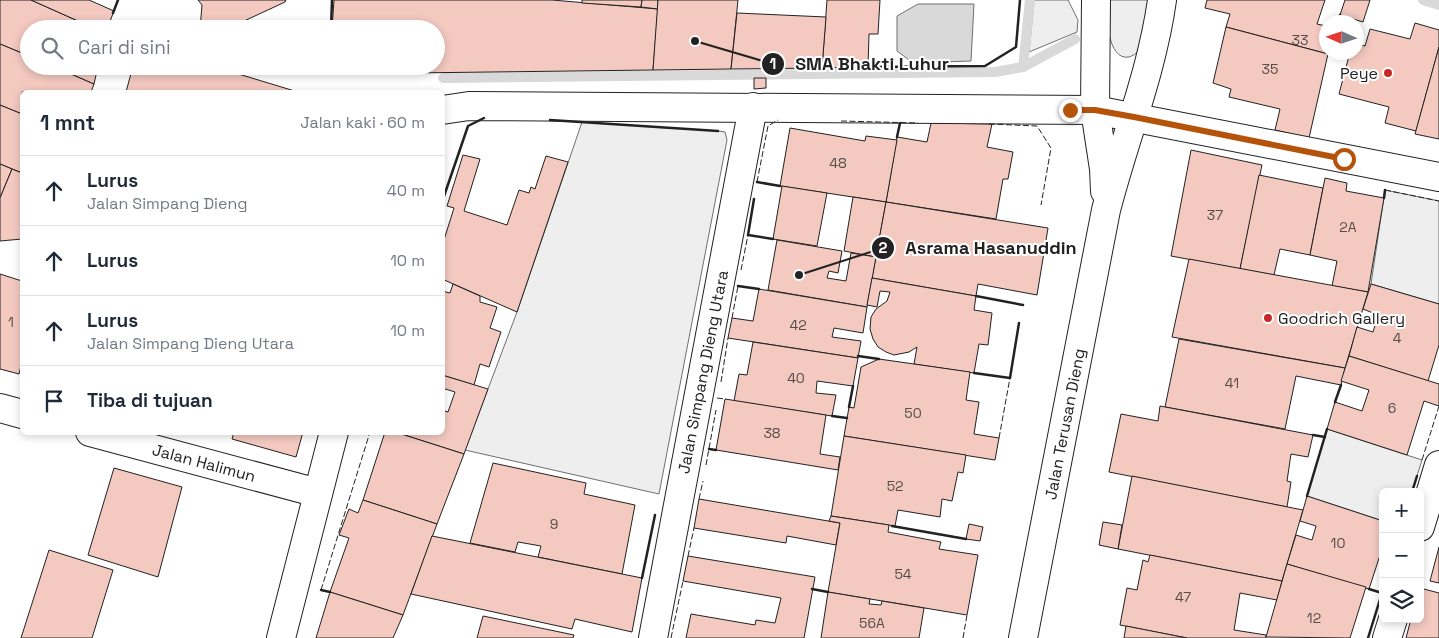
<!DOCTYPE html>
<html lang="id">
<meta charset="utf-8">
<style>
body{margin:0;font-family:"Space Grotesk",sans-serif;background:#f2f2f3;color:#1f2937}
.controls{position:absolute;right:15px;bottom:15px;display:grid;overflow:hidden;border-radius:8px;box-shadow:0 2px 8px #0003}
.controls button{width:45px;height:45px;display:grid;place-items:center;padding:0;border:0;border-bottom:1px solid #e0e1e3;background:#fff;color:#1f2937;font:25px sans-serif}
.compass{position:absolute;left:1319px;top:15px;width:45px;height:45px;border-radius:50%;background:#fff;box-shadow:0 2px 8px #0003;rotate:273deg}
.stop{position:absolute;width:15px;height:15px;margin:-11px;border:4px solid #b45309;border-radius:50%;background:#fff}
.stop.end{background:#b45309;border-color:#fff;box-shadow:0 1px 5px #0008}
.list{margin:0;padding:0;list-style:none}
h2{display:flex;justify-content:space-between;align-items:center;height:65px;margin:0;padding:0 20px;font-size:21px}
h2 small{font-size:16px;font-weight:400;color:#747a83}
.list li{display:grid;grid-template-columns:32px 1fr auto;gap:15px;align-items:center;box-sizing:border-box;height:70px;padding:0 20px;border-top:1px solid #e0e1e3}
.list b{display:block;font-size:19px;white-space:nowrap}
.list p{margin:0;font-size:16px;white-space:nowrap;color:#747a83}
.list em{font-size:16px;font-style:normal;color:#747a83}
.icon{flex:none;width:28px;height:28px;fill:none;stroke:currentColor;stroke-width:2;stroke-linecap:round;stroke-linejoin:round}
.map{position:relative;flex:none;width:1439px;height:638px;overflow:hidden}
.search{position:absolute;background:#fff;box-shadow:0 2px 8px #0003;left:20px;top:20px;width:425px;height:55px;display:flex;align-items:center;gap:12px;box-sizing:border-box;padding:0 18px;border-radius:28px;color:#747a83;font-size:19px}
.panel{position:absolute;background:#fff;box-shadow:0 2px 8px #0003;left:20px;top:90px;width:425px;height:345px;border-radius:8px}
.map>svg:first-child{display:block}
.green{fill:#eee;stroke:#6f6f6f}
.water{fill:#d9d9d9;stroke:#6f6f6f}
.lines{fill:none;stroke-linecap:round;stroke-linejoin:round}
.stream{stroke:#d9d9d9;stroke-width:10}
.building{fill:#f3c9c0;stroke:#222}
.street-casing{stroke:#222;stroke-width:30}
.secondary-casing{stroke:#222;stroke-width:30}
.street{stroke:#fff;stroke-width:28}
.secondary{stroke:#fff;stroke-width:28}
.fence{stroke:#222;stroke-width:1;stroke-dasharray:6 2.5;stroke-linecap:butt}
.wall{stroke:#222;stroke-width:2.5}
.route{stroke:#b45309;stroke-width:6}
.poi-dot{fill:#c62828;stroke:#fff;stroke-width:2}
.labels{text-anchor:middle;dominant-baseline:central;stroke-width:4;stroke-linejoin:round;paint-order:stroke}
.number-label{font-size:14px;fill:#564c4a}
.poi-label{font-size:16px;fill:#222;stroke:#fff;text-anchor:end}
.street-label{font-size:16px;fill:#222;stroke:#fff}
.leader{fill:none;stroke:#222;stroke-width:2}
.callout-dot{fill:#222;stroke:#fff;stroke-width:2}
.mark-label{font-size:15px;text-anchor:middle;font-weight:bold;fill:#fff}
.callout-label{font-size:18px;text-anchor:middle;font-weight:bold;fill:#222;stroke:#fff;stroke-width:4;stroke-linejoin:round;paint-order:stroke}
</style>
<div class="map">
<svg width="1439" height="638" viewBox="0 0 1439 638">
<rect width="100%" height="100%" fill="#fff"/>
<!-- green -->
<g class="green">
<polygon points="1034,0 1068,0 1078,20 1077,32 1029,52"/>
<path d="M1107 0H1152L1139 51C1136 53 1133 56 1129 57 1107 61 1106 14 1107 0Z"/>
<polygon points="582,122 718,131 725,132 727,140 659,494 465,450 517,312"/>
<polygon points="1385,190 1439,201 1439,304 1371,284"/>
<polygon points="1327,429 1422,460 1412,492 1383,492 1383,521 1307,496"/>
</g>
<!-- water -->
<polygon class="water" points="918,4 974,4 971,61 913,63 897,51 897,16"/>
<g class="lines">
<!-- stream -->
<g class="stream">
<polyline points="1423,0 1439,5"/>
<polyline points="1023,67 1030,0"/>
<polyline points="443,78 995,72 1023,67 1075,39"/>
</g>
</g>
<!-- building -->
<g class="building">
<polygon points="0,0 31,0 96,29 29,29 29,56 0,44"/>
<polygon points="31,0 89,0 114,11 107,29 96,29"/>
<polygon points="198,0 286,0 285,2 227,29 200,29 202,5"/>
<polygon points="334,0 552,0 658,9 653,70 329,74 330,66 436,66 436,29 332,29"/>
<polygon points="582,0 642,0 641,7 582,3"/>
<polygon points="642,0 658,0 658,9 641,7"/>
<polygon points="658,0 738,0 731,69 653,70"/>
<polygon points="827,0 880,0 878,34 869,34 868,67 822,68"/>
<polygon points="1207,0 1325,0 1317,24 1326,26 1328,54 1226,27 1230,14 1205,8"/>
<polygon points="1345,0 1370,0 1363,22 1340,15"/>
<polygon points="737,13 826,17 822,68 731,69"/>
<polygon points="1415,23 1439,30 1439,47 1416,131 1385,123 1389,107 1339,94 1350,52 1356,52 1356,44 1365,46 1370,29 1410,39"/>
<polygon points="1226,27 1328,54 1309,138 1275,130 1280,109 1229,97 1231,89 1213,83"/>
<polygon points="0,44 29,56 29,66 53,66 94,84 91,92 22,92 22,114 0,105"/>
<polygon points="1439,47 1439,139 1415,134"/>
<polygon points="53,66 98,66 94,84"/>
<polygon points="133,66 212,66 298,92 126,92"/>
<polygon points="754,78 766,78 766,88 754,89"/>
<polygon points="0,105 22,114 22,173 0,164"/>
<polygon points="931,123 992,124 987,147 1013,152 1008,179 1003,179 996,219 886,202 897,137 927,142"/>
<polygon points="790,128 865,141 866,136 897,140 886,202 780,186"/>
<polygon points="1191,150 1262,165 1240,269 1171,256"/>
<polygon points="463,155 480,159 464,211 507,225 519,190 529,193 531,187 535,189 546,156 568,162 517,312 442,279 442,246 454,208 447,206"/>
<polygon points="0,164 12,169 0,198"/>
<polygon points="12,169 22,173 22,239 0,241 0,198"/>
<polygon points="1259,175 1323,188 1310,255 1280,249 1274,275 1240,269"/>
<polygon points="1325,178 1347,183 1346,191 1384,198 1368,292 1332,286 1337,261 1310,255"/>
<polygon points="782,186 827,193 817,246 773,239"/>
<polygon points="853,197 886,202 876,257 844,251"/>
<polygon points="886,202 1048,228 1037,295 978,284 976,296 872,278"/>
<polygon points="777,240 842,251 838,273 829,271 827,278 846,281 851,253 876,257 867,307 768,290"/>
<polygon points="1189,259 1368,292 1345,368 1172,337"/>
<polygon points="0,274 22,281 22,362 19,374 0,369"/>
<polygon points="872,278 976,296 974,310 992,313 988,345 979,344 974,373 914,364 917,347 909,352 894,355 886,352 878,347 873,339 870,329 871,317 876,309 887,301 890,292 880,291 877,307 867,305"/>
<polygon points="453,284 480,296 480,302 497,307 490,328 501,332 489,367 480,364 474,385 442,375 442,291 450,293"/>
<polygon points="1371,284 1439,304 1439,345 1428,381 1349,356 1357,327 1373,332 1378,315 1363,309"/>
<polygon points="759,289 867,307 863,333 834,328 832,337 861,341 858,358 728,338 732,318 753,321"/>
<polygon points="1179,339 1345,368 1341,385 1296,376 1285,429 1165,407"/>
<polygon points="753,342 858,358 853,386 817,381 816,393 836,395 832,416 734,401 739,374 747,375"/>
<polygon points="1349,356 1439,384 1439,406 1424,401 1407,455 1327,429 1335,402 1362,411 1369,390 1341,381"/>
<polygon points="879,359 970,372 966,400 979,402 974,434 999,438 995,460 844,436 849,407 854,408 861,367"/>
<polygon points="442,375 488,389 464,454 395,432 442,432 442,410 448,412 455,392 442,388"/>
<polygon points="725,399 826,415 820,454 840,457 838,470 716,450"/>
<polygon points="1160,406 1313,435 1308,457 1291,454 1287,481 1291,482 1287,507 1109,472 1121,414 1158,421"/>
<polygon points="234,432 303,432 296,457 232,439"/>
<polygon points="385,432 395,432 464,454 437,524 363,500"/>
<polygon points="844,436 966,455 963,473 958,472 952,501 942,499 940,517 898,510 895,526 831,516"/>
<polygon points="493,463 586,483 584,494 635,505 622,574 538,557 541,546 518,542 515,552 470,543"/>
<polygon points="114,468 182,487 158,577 88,555"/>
<polygon points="1132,476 1303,510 1282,581 1118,549"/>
<polygon points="1307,496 1383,521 1383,546 1369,589 1287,564 1296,535 1312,540 1316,526 1300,521"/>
<polygon points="699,499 840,523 836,545 787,536 786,543 694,528"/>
<polygon points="363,500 437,524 403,615 330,592 349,538 339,535 349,509 358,513"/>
<polygon points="831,516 889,525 888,532 941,542 939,549 978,555 967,615 828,592 840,523 829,521"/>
<polygon points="1103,522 1122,525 1118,549 1099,545"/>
<polygon points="969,524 983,527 980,541 966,539"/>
<polygon points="432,536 642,578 632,632 575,619 572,629 411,594"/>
<polygon points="1439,547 1439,583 1430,581"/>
<polygon points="49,550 113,570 92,638 21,638"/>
<polygon points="1150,555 1282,581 1277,600 1240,593 1234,630 1266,635 1266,638 1187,638 1120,625 1127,588 1137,590 1143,560 1148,562"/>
<polygon points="688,556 815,577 804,638 686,638 691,614 755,625 756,620 775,623 781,598 683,581"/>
<polygon points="1287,564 1366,587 1350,638 1266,637"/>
<polygon points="1420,588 1439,593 1439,638 1406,638 1411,619 1420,619"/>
<polygon points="330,592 403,615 393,638 316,638"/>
<polygon points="828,592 870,599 869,604 881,605 882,601 924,608 919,638 821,638"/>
<polygon points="483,616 574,635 573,638 477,638"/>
<polygon points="1126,626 1187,638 1124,638"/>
</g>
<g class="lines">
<defs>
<g id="street">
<polyline points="442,110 469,106 1095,110 1439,177"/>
<polyline points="0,408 22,414"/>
<polyline points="90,432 318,493"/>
<polyline points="1420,527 1439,465"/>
<polyline points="281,638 334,432"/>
<polyline points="653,638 753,107"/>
<polyline points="1387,638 1393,619"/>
</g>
<g id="secondary">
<polyline points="1096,0 1095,110 1104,169 1105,191"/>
<path d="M1023 638 1106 210C1124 140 1152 72 1162 0"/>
</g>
</defs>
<!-- street casing -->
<use href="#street" class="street-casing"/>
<!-- secondary casing -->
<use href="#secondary" class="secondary-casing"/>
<!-- street -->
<use href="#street" class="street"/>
<!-- secondary -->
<use href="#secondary" class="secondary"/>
<!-- fence -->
<g class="fence">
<polyline points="841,121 918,123"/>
<polyline points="989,124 1037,126 1051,148 1041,205"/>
<polyline points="757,182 768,126 778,120"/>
<polyline points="1385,190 1439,201"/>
<polyline points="741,270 748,235"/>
<polyline points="732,318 738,286"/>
<polyline points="721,382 728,338"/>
<polyline points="717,398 725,399"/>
<polyline points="999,438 1010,378"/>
<polyline points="1422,460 1439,406"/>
<polyline points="706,465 716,410"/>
<polyline points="699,499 703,481"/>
<polyline points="688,556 694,528"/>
<polyline points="321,590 370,432"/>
<polyline points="1382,593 1383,590"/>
<polyline points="671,638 683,581"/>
<polyline points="963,638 967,615"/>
</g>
<!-- wall -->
<g class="wall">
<polyline points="113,13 118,0"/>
<polyline points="1338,22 1340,15"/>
<polyline points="331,29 332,0"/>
<polyline points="866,67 985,66 1016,47 1020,0"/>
<polyline points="550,120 718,131"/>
<polyline points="897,137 900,123"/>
<polyline points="757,182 780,186"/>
<polyline points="1384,198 1385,190"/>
<polyline points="754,199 748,235 773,239"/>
<polyline points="442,202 468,126 484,118"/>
<polyline points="738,286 759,289"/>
<polyline points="976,296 1023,305"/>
<polyline points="858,356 879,359"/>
<polyline points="974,373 1010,378 1019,323"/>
<polyline points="1335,402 1341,385"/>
<polyline points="849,407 853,386"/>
<polyline points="832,416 847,418"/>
<polyline points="1313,435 1325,437"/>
<polyline points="709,449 716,450"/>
<polyline points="1412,492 1417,476"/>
<polyline points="1307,496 1327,429"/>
<polyline points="892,526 966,539"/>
<polyline points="642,578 655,515"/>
<polyline points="812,589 828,592"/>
<polyline points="321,590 330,592"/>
<polyline points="1368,638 1382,593 1369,589"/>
</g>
</g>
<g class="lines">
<!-- route -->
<polyline class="route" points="1070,110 1095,110 1134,117 1344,159"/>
</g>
<!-- markers -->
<g class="poi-dot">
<circle cx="1388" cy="73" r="5"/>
<circle cx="1268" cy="318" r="5"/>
</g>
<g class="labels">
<!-- number labels -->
<g class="number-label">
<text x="1300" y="40">33</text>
<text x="1270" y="69">35</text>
<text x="838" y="163">48</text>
<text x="1215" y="215">37</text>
<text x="1348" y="227">2A</text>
<text x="11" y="322">1</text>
<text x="798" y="325">42</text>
<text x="1397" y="338">4</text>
<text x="796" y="378">40</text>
<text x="1232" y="383">41</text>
<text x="1392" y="408">6</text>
<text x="913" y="413">50</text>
<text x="772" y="433">38</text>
<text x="895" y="486">52</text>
<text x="554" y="524">9</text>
<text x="1338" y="543">10</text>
<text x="903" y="574">54</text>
<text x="1183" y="597">47</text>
<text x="1314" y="618">12</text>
<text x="872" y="623">56A</text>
</g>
<!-- poi labels -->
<g class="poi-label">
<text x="1378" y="73">Peye</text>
<text x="1278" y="318" text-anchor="start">Goodrich Gallery</text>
</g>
<!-- street labels -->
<g class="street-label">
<text transform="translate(703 372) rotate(-79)">Jalan Simpang Dieng Utara</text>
<text transform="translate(1065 424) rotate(-79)">Jalan Terusan Dieng</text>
<text transform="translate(204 463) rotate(15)">Jalan Halimun</text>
</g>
</g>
<!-- callouts -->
<path class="leader" d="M695 41L773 64M799 275L883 248"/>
<g class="callout-dot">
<circle cx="695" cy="41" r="5"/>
<circle cx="799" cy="275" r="5"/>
<circle cx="773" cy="64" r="12"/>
<circle cx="883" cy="248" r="12"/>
</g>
<g class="mark-label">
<text x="773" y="69">1</text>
<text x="883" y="253">2</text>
</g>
<g class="callout-label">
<text x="872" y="70">SMA Bhakti Luhur</text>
<text x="991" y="254">Asrama Hasanuddin</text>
</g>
</svg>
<div class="controls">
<button>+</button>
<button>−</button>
<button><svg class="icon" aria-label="layers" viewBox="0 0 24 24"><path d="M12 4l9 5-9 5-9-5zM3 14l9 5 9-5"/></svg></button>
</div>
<svg class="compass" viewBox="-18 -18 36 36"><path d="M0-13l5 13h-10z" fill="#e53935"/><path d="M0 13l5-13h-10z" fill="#747a83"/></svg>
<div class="stop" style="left:1344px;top:159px"></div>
<div class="stop end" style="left:1070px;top:110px"></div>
<div class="search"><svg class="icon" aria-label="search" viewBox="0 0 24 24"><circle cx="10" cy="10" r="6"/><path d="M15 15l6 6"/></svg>Cari di sini</div>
<section class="panel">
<h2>1 mnt<small>Jalan kaki · 60 m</small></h2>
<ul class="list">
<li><svg class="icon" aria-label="ahead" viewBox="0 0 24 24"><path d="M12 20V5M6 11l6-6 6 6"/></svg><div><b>Lurus</b><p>Jalan Simpang Dieng</p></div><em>40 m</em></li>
<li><svg class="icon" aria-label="ahead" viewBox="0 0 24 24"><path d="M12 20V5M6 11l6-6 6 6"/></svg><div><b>Lurus</b></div><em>10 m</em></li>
<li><svg class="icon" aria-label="ahead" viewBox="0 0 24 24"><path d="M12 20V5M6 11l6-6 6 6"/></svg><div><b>Lurus</b><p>Jalan Simpang Dieng Utara</p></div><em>10 m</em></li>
<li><svg class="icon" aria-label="arrive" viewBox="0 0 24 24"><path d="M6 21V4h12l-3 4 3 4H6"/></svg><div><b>Tiba di tujuan</b></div></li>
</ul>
</section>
</div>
